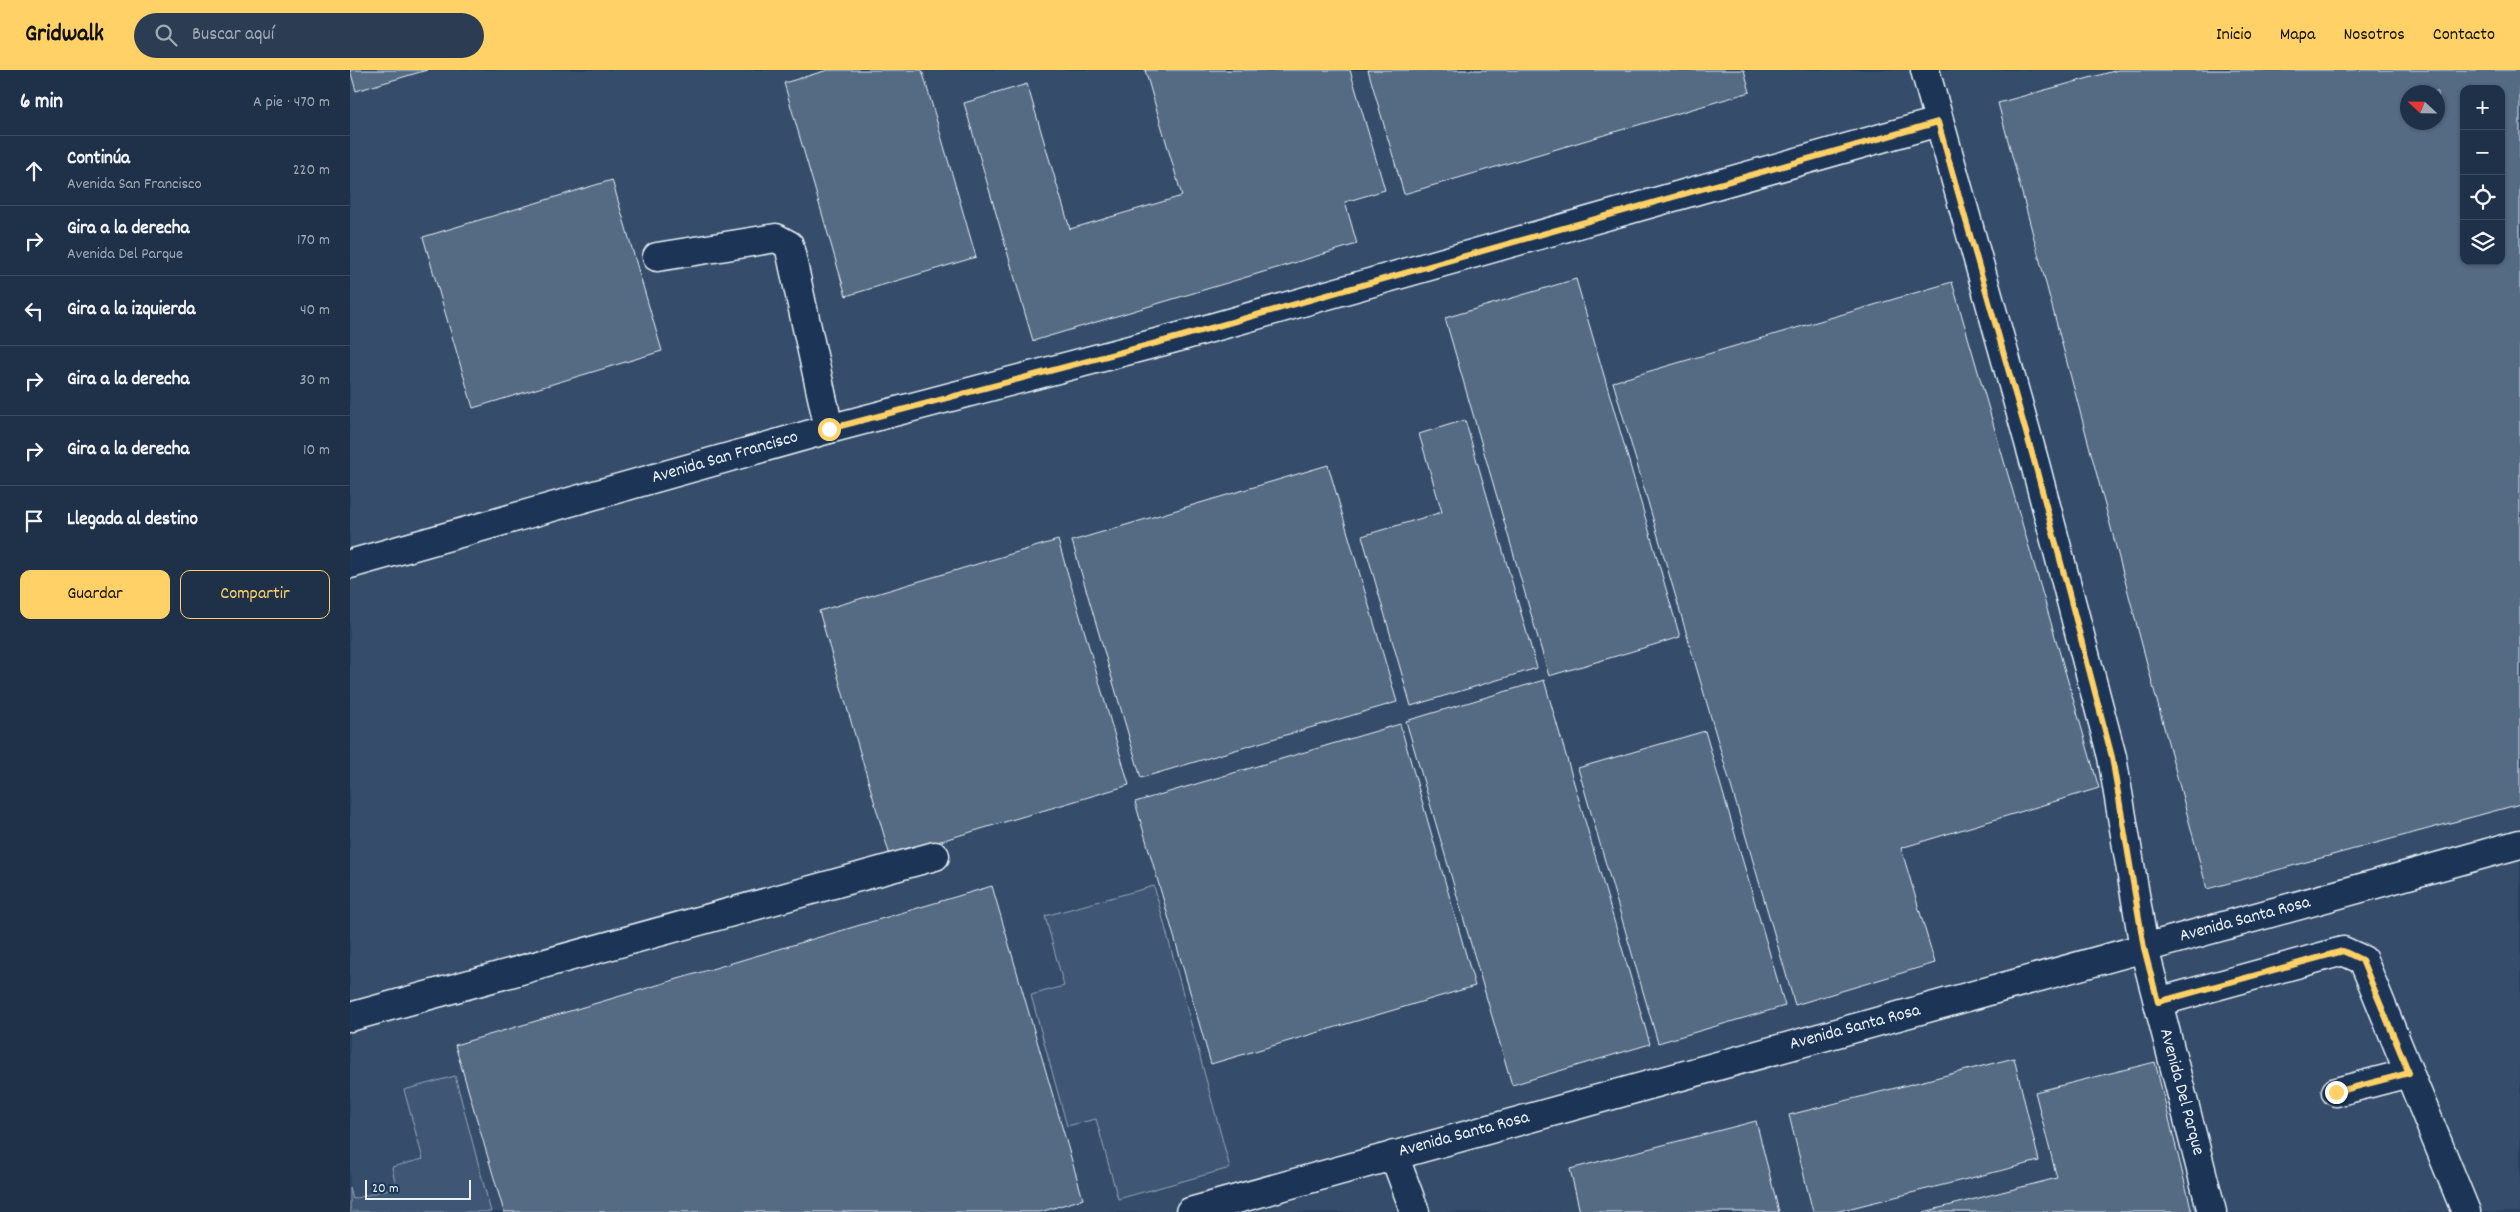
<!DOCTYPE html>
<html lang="es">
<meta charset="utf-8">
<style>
body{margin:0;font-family:Dekko,sans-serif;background:#2c3c53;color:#f1f3f6}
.controls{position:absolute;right:15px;top:15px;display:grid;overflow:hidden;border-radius:10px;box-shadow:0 1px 4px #0004}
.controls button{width:45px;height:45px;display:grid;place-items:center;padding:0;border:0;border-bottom:1px solid #3c4b61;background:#1f3049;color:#f1f3f6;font:25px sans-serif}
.compass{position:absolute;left:2050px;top:15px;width:45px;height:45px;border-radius:50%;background:#1f3049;box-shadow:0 1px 4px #0004;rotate:292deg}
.scale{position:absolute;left:15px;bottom:12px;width:106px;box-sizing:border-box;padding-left:5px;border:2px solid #e8f1f8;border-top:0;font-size:14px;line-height:18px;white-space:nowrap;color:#e8f1f8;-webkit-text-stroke:4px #1d3557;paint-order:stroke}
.stop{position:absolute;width:15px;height:15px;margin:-11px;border:4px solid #ffd166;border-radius:50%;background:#fff}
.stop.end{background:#ffd166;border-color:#fff;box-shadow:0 1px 5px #0008}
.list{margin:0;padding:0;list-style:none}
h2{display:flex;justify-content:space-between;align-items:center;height:65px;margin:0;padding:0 20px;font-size:21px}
h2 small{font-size:16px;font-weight:400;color:#a1a9b4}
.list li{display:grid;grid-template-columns:32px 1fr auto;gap:15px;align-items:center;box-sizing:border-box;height:70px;padding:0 20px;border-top:1px solid #3c4b61}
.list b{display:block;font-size:19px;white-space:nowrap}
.list p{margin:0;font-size:16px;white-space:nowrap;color:#a1a9b4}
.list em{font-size:16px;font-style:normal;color:#a1a9b4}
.actions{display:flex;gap:10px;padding:15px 20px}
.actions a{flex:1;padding:11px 0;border:1px solid #ffd166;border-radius:10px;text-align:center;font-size:18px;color:#ffd166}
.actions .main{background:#ffd166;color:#111}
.icon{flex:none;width:28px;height:28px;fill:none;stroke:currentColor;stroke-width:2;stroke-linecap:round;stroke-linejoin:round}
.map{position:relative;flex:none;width:2170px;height:1142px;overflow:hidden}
header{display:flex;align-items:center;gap:30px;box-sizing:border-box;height:70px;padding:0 25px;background:#ffd166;color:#111}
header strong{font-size:24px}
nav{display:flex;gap:28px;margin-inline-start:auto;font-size:18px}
.search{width:350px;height:45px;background:#2c3c53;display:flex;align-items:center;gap:12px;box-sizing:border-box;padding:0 18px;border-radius:28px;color:#a1a9b4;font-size:19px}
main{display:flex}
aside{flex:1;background:#1f3049}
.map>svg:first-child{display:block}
.built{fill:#364d6b;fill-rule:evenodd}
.green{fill:#415774;stroke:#94a4b6}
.building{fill:#556a83;stroke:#e8f1f8;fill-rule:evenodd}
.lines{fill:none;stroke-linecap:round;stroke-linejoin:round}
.minor-casing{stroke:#e8f1f8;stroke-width:31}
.minor{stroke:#1d3557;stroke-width:28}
.route{stroke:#ffd166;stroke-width:6}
.labels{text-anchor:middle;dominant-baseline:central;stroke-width:4;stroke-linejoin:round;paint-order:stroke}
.street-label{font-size:18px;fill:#e8f1f8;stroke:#1d3557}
</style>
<header>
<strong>Gridwalk</strong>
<div class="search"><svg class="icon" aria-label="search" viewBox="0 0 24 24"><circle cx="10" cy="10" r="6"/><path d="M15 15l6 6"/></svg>Buscar aquí</div>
<nav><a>Inicio</a><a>Mapa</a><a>Nosotros</a><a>Contacto</a></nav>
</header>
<main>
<aside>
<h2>6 min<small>A pie · 470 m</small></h2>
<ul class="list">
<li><svg class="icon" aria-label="ahead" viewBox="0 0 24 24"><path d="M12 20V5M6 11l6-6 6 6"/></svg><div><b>Continúa</b><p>Avenida San Francisco</p></div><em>220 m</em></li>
<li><svg class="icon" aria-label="right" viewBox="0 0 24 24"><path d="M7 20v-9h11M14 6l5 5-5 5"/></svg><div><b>Gira a la derecha</b><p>Avenida Del Parque</p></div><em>170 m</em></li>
<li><svg class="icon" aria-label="left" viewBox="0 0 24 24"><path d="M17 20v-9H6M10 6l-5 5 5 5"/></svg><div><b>Gira a la izquierda</b></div><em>40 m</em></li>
<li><svg class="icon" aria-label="right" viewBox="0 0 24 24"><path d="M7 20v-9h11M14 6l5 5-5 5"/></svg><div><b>Gira a la derecha</b></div><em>30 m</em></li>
<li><svg class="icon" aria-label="right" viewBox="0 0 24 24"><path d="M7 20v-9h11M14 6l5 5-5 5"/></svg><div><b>Gira a la derecha</b></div><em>10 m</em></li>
<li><svg class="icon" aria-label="arrive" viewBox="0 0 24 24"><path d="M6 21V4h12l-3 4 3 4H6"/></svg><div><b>Llegada al destino</b></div></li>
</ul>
<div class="actions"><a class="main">Guardar</a><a>Compartir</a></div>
</aside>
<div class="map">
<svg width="2170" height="1142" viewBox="0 0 2170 1142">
<rect width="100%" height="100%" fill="#294061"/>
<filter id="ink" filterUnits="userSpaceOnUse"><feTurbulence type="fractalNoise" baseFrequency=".02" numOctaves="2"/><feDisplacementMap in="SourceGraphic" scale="10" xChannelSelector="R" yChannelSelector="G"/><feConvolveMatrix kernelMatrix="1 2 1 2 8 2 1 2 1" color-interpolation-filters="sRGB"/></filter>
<g filter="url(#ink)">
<!-- built -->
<path class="built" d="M0 0H2170V1142H0ZM2114 19H2151V191H2114ZM2058 22H2088V52H2058Z"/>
<!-- green -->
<g class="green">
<polygon points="804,816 880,1098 768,1129 746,1049 717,1056 681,925 714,916 695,846"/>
<polygon points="105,1006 141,1142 0,1142 0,1118 3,1129 46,1117 42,1097 73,1089 54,1020"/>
</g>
<!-- building -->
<g class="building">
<polygon points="0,0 77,0 6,21"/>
<polygon points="478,0 572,0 626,187 496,226 434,13"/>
<polygon points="795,0 1000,0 1035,120 995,132 1007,174 683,271 614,33 677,14 720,159 832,126"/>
<polygon points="1018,0 1394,0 1400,22 1054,124"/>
<path d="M1768 0H2170V734L1857 819 1648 33ZM2114 19H2151V191H2114ZM2058 22H2088V52H2058Z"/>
<polygon points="262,110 312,281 123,338 73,167"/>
<polygon points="1226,209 1330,567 1199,606 1095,248"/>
<polygon points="1602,212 1749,718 1551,778 1585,893 1445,935 1263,312"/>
<polygon points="1115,350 1187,598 1061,636 1012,466 1092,442 1069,364"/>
<polygon points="978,395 1047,632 791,708 722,471"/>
<polygon points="708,470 779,715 540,786 469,541"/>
<polygon points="1194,610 1300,974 1162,1015 1056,651"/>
<polygon points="1050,654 1125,916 861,994 785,732"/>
<polygon points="1355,661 1435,936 1308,973 1228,698"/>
<polygon points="642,816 733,1129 690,1142 154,1142 105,975"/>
<polygon points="1664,988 1689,1091 1485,1142 1463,1142 1439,1045"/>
<polygon points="1805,992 1842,1142 1574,1142 1707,1108 1685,1022"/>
<polygon points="1406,1051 1429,1142 1230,1142 1220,1099"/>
</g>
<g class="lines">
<defs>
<g id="minor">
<polyline points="1575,0 1685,394 1762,687 1794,878 1862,1142"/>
<polyline points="307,187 426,168 439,175 479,359"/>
<polyline points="0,494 479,359 829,267 1588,52"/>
<polyline points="1808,932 1993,881 2013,890 2116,1142"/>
<polyline points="0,947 585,786"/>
<polyline points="1986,1022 2059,1003"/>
<polyline points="1044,1085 1065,1142"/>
<polyline points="840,1142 2170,774"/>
</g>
</defs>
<!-- minor casing -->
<use href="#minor" class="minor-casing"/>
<!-- minor -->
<use href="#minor" class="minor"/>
</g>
</g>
<g class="lines" filter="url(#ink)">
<!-- route -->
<polyline class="route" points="479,359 829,267 1588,52 1685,394 1762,687 1794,878 1808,932 1993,881 2012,890 2059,1003 1986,1022"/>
</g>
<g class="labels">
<!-- street labels -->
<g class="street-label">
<text transform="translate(375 388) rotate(-16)">Avenida San Francisco</text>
<text transform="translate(1895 850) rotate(-15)">Avenida Santa Rosa</text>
<text transform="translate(1505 958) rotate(-15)">Avenida Santa Rosa</text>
<text transform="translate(1831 1022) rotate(75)">Avenida Del Parque</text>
<text transform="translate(1114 1065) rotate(-15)">Avenida Santa Rosa</text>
</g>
</g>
</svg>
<div class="controls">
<button>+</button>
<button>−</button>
<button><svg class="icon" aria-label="locate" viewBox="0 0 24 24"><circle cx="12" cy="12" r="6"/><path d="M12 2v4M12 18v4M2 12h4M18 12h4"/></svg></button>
<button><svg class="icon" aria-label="layers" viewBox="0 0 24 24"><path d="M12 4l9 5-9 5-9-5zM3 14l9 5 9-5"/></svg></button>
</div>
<svg class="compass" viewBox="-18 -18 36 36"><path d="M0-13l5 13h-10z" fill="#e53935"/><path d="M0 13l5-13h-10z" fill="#a1a9b4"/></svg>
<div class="scale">20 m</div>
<div class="stop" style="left:479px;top:359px"></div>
<div class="stop end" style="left:1986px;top:1022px"></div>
</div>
</main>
